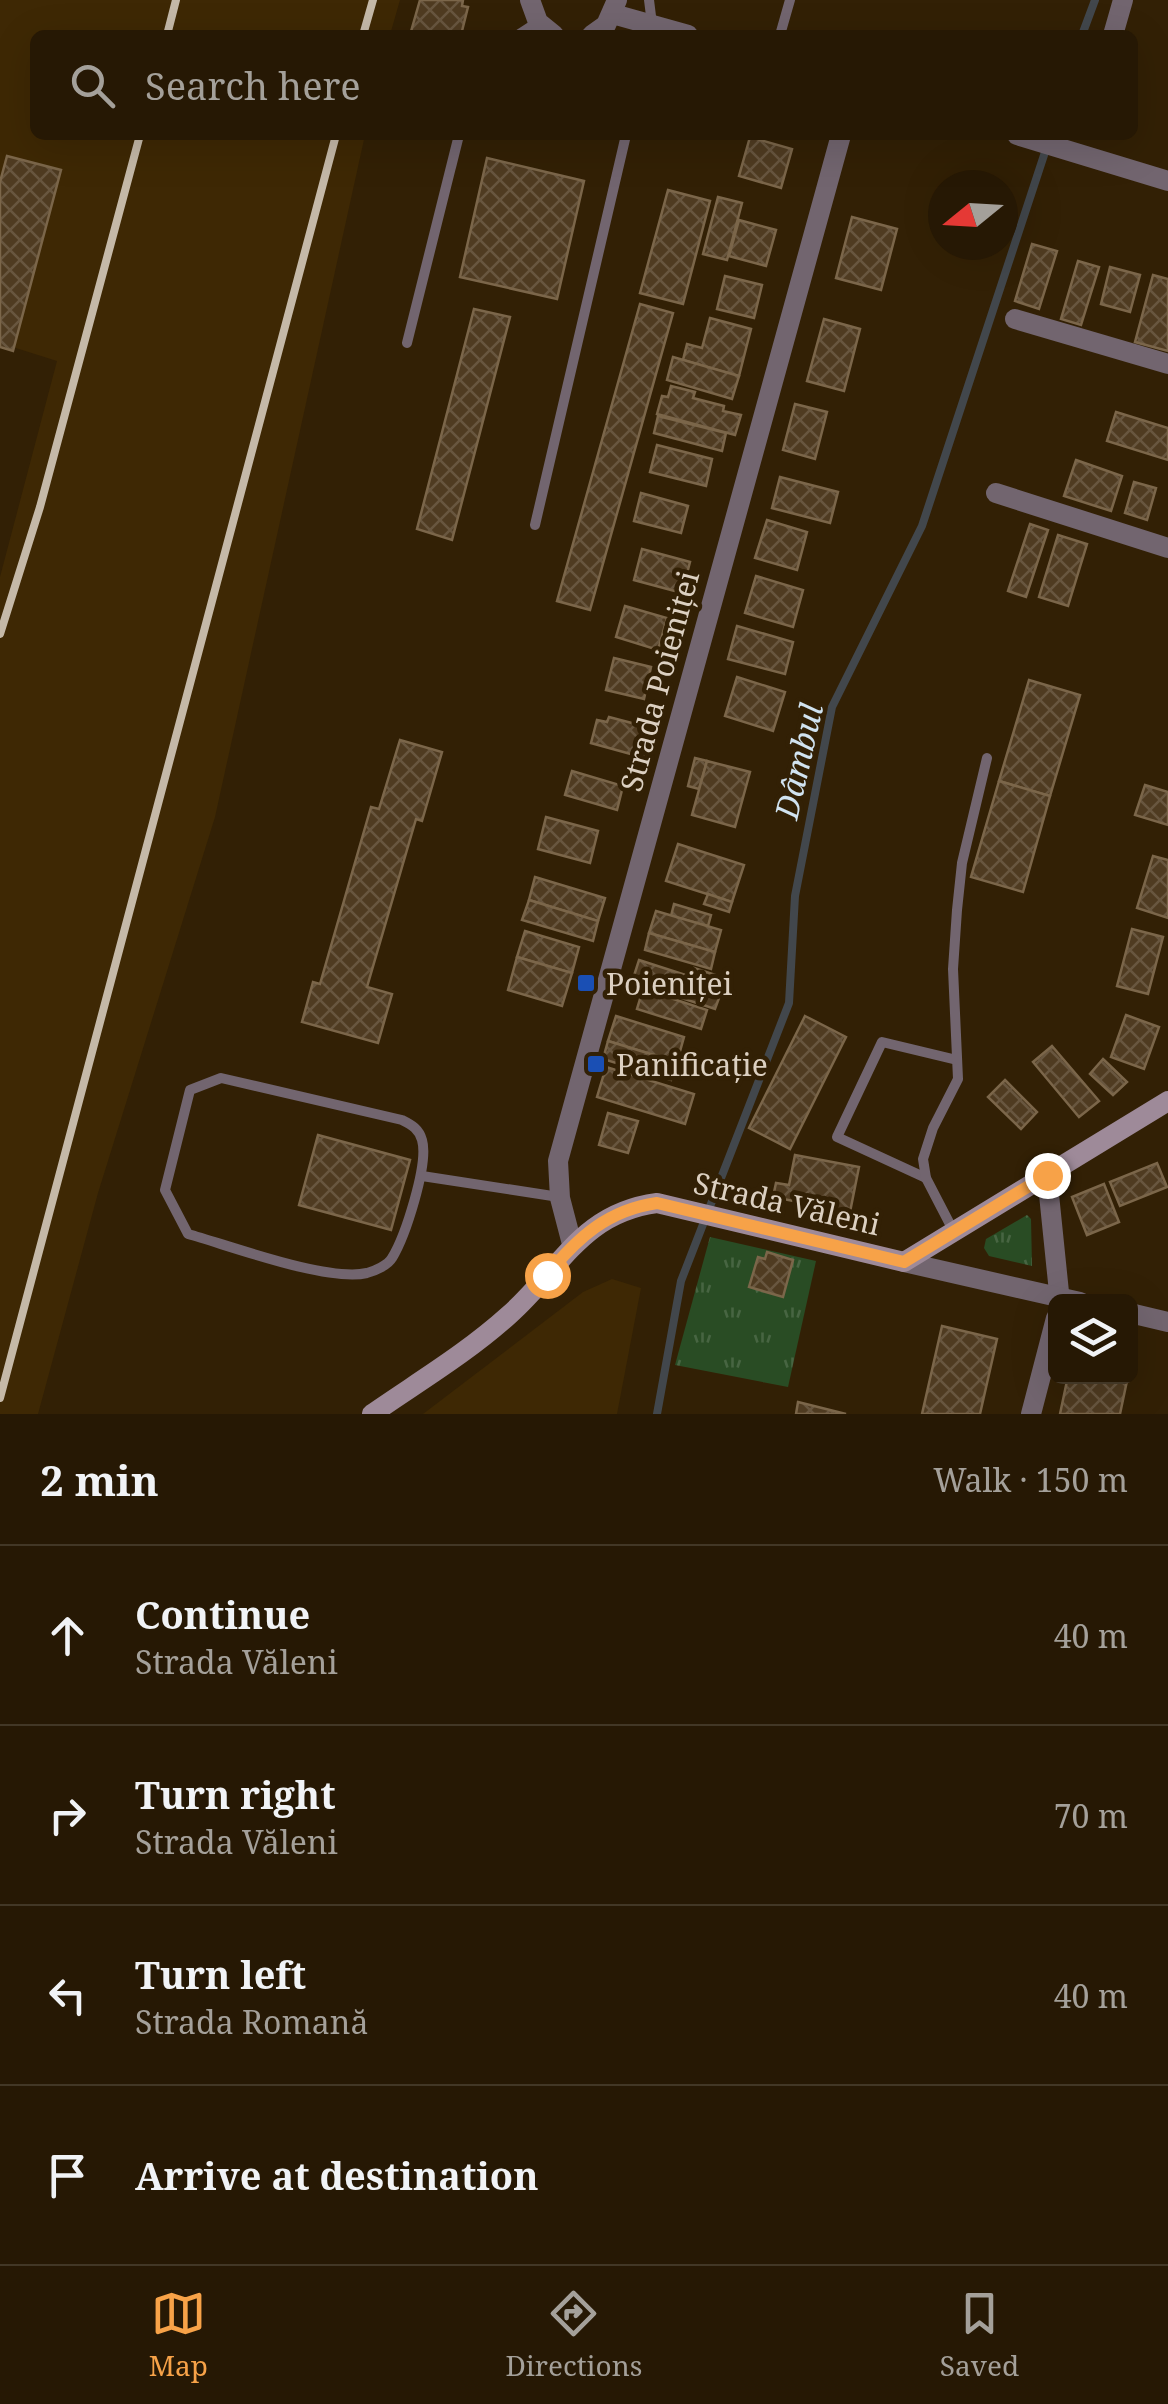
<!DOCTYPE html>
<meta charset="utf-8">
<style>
body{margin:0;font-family:"Noto Serif",serif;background:#322513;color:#f1f3f6}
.controls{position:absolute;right:30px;bottom:30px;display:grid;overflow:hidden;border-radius:15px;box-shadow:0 10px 40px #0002}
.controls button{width:90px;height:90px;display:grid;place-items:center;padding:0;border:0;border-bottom:2px solid #423726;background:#261804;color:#f1f3f6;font:50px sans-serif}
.compass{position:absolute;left:928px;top:170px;width:90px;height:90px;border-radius:50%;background:#261804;box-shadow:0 10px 40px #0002;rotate:252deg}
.stop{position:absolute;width:30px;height:30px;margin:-22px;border:8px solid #f7a248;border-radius:50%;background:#fff}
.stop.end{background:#f7a248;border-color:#fff;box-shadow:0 2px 10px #0008}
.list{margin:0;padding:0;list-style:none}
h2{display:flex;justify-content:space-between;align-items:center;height:130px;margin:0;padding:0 40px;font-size:42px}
h2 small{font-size:32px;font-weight:400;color:#a4a09a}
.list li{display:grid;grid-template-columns:65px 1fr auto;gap:30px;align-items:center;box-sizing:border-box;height:180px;padding:0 40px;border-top:2px solid #423726}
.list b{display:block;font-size:38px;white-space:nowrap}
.list p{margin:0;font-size:32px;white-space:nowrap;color:#a4a09a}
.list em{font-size:32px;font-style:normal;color:#a4a09a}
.icon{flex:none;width:55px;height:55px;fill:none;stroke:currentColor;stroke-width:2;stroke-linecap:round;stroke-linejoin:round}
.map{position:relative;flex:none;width:1168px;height:1414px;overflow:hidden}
.search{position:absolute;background:#261804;box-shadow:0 10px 40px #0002;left:30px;right:30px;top:30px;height:110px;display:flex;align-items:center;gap:25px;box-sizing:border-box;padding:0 35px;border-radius:15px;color:#a4a09a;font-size:38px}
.sheet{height:850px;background:#261804}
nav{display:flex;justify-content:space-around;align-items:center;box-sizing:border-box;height:140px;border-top:2px solid #423726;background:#261804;font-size:28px;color:#a4a09a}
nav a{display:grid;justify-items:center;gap:5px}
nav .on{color:#f7a248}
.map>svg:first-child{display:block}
.built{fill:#3e2804}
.grass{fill:url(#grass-tufts)}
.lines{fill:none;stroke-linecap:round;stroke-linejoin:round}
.stream{stroke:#42474c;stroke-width:8}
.building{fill:url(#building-cross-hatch);stroke:#7b664a;stroke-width:2.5}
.lane{stroke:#72656f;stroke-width:10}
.street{stroke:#72656f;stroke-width:20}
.secondary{stroke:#9e8a99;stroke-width:20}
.rail{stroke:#c5b9a8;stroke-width:8}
.route{stroke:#f7a248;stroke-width:12}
.transit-dot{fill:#1a4fb4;stroke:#322005;stroke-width:4}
.labels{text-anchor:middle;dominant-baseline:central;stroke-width:9;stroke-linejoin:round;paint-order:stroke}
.street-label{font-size:30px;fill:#dcd0c1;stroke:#322005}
.poi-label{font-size:30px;fill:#dcd0c1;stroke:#322005;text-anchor:start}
.water-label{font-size:32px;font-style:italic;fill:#d1e3f0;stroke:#322005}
</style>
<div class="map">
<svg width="1168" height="1414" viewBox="0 0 1168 1414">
<defs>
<pattern id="grass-tufts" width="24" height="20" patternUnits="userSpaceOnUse" patternTransform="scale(2.5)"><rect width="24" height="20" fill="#294c24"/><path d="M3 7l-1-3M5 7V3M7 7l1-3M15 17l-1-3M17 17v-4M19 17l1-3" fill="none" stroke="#476542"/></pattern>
<pattern id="building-cross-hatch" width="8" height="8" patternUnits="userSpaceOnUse" patternTransform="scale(2.5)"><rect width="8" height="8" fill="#4f3b21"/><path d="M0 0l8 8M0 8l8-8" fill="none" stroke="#68563f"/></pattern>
</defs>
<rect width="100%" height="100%" fill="#322005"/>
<!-- built -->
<g class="built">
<polygon points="0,0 400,0 390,35 35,35 35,135 365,135 215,817 98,1193 38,1414 0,1414 0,577 57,361 0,343"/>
<polygon points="612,1279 641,1288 617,1414 423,1414 583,1292"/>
</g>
<!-- grass -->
<g class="grass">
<polygon points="1027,1215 1031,1219 1032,1266 989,1256 984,1248 986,1239"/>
<polygon points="710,1237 816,1261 788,1387 675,1365"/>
</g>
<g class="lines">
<!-- stream -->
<g class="stream">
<polyline points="1082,35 1095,0"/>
<polyline points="657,1414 681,1281 789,1003 795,896 832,707 922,526 1047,146"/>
</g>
</g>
<!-- building -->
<g class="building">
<polygon points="420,0 463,0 462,6 468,7 461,35 410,35"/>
<polygon points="750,137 792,149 781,188 739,176"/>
<polygon points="7,156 61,170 13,351 0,347 0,182"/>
<polygon points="487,158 584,181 557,299 460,277"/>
<polygon points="668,190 710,201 683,304 640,293"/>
<polygon points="718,197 742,203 727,260 703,254"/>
<polygon points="852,217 897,229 881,290 836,278"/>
<polygon points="739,220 776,230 766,266 729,256"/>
<polygon points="1032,244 1057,251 1039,309 1015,301"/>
<polygon points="1078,261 1099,267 1081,325 1061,319"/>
<polygon points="1110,267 1140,275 1130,312 1101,304"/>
<polygon points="1153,275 1168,279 1168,351 1135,342"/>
<polygon points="725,276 762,285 754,318 717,309"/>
<polygon points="640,304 673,313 590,610 557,601"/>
<polygon points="474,309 510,317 452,540 417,529"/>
<polygon points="710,318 751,329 739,376 683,360 687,344 702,348"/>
<polygon points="824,319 860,329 844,391 807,381"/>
<polygon points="673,357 739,376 732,399 667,380"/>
<polygon points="671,386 695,392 693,398 724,406 723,411 741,415 735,435 657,414 662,396 668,397"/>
<polygon points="795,404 827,412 815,459 783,450"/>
<polygon points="1116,412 1168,428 1168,460 1107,441"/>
<polygon points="658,416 726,433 722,451 654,433"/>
<polygon points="657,445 712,459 706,486 650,472"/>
<polygon points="1076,460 1122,476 1111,511 1064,496"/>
<polygon points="780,477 838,492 830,523 772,508"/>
<polygon points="1134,482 1156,488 1147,520 1125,513"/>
<polygon points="641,493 688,506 681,533 634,521"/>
<polygon points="767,520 807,532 797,570 755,558"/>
<polygon points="1030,524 1048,530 1026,597 1008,591"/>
<polygon points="1058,535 1087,544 1068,606 1039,597"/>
<polygon points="642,549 690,562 682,593 634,580"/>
<polygon points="756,576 803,590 793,627 745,613"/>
<polygon points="625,606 667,618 658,650 616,637"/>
<polygon points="737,626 793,642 785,674 728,659"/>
<polygon points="614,658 651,667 644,699 606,690"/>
<polygon points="737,677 785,692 773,731 725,716"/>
<polygon points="1029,680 1080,695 1050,796 999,781"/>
<polygon points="609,717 643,726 641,735 651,737 645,758 591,743 597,720 607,722"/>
<polygon points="400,740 442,752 422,821 416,819 367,987 392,994 378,1043 302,1022 313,982 320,984 371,807 379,809"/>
<polygon points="695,758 707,761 699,789 688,786"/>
<polygon points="707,761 750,772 735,827 692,815"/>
<polygon points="572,771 623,786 617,810 565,795"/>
<polygon points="999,781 1050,796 1023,892 971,877"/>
<polygon points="1145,785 1168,792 1168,825 1135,815"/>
<polygon points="546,817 598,831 590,863 538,849"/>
<polygon points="678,844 744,865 732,902 666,881"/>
<polygon points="1153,856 1168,860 1168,918 1137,908"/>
<polygon points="535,877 605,898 598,921 529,900"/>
<polygon points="708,894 732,902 729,912 704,904"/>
<polygon points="529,900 598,921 593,941 522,920"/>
<polygon points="674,904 711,915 708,926 671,916"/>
<polygon points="656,911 721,930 715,952 649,933"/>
<polygon points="1132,929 1163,937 1148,994 1117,986"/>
<polygon points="525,931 579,947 572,973 517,957"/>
<polygon points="649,933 715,952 711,969 645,950"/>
<polygon points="517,957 572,973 562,1006 508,990"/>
<polygon points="639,960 723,987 715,1009 632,982"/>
<polygon points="694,968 725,978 723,987 691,977"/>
<polygon points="643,989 707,1010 701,1029 637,1009"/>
<polygon points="1126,1015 1159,1027 1144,1069 1111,1057"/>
<polygon points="616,1016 684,1037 677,1062 608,1041"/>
<polygon points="805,1016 846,1037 790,1149 749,1128"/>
<polygon points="608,1041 677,1062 671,1080 603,1059"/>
<polygon points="1052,1046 1099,1101 1079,1117 1033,1062"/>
<polygon points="1103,1059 1127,1082 1113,1095 1090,1074"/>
<polygon points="606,1067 694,1094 685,1124 597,1097"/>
<polygon points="1005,1080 1037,1112 1021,1129 988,1097"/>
<polygon points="608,1113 638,1121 628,1153 599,1145"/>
<polygon points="318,1135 410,1160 391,1230 299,1205"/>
<polygon points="795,1155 859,1167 850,1212 773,1197 776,1183 789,1185"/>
<polygon points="1157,1163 1167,1187 1120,1206 1110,1182"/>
<polygon points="1104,1184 1119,1222 1087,1235 1072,1197"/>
<polygon points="767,1252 793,1260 783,1297 749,1287 758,1257 765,1259"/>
<polygon points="942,1326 997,1339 980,1414 922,1414"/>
<polygon points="1068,1376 1128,1376 1120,1414 1060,1414"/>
<polygon points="798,1402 846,1414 796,1414"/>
</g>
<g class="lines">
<!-- lane -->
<g class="lane">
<polyline points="649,0 652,24 649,35"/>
<polyline points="518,35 538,22"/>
<polyline points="780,35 790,0"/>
<polyline points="407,343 459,135"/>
<polyline points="535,525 626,135"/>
<path d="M221 1078 402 1120C412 1125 419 1129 422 1140 429 1164 405 1237 392 1258 388 1265 375 1271 367 1273 327 1282 231 1246 188 1234L165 1190 190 1090Z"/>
<polyline points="422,1176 559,1197"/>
<polyline points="926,1178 837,1137 882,1042 957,1060"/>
<polyline points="954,1232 926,1178 923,1159 933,1128 958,1079 953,969 957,910 962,863 987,758"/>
</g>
<!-- street -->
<g class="street">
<polyline points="530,0 538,22 554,35"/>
<polyline points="613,14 688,35"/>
<polyline points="592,35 606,25 617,0"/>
<polyline points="1113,35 1123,0"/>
<polyline points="1017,135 1168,181"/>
<polyline points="1015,319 1168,364"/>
<polyline points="996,493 1168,548"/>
<polyline points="1047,1175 1060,1302"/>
<polyline points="572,1244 560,1198 558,1161 841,135"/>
<polyline points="904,1262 1080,1302"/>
<polyline points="1130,1313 1168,1322"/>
<polyline points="1031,1414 1056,1318"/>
</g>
<!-- secondary -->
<path class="secondary" d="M372 1414C418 1382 467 1353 509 1315 561 1269 581 1213 657 1203L904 1262 1168 1101"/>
<!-- rail -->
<g class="rail">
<polyline points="167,35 176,0"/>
<polyline points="363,35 373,0"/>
<polyline points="0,634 40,507 140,135"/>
<polyline points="0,1398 336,135"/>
</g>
</g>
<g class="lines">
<!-- route -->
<path class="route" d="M547 1275C578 1237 608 1210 657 1203L904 1262 1047 1175"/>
</g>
<!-- markers -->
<g class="transit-dot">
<rect x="576" y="973" width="20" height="20" rx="5"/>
<rect x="586" y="1054" width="20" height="20" rx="5"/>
</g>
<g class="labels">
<!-- street labels -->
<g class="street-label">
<text transform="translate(659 681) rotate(-75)">Strada Poieniței</text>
<text transform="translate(787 1203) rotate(13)">Strada Văleni</text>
</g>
<!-- poi labels -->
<g class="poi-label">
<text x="606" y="983">Poieniței</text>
<text x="616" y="1064">Panificație</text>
</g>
<!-- water labels -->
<g class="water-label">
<text transform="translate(798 761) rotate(-77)">Dâmbul</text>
</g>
</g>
</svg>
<div class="controls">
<button><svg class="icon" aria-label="layers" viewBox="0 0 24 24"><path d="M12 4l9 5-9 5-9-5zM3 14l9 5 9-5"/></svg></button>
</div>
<svg class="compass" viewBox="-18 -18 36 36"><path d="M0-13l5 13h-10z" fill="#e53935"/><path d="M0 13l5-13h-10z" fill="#a4a09a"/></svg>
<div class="stop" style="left:547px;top:1275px"></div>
<div class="stop end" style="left:1047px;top:1175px"></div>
<div class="search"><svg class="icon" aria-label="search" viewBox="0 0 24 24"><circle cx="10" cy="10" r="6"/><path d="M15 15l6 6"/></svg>Search here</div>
</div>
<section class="sheet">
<h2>2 min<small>Walk · 150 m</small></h2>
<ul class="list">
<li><svg class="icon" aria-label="ahead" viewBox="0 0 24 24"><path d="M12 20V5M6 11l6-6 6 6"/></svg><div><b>Continue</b><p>Strada Văleni</p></div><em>40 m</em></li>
<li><svg class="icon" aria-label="right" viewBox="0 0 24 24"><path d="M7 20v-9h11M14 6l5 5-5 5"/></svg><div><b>Turn right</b><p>Strada Văleni</p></div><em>70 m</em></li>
<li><svg class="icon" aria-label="left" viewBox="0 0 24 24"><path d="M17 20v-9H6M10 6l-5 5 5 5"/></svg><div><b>Turn left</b><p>Strada Romană</p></div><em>40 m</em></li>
<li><svg class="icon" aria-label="arrive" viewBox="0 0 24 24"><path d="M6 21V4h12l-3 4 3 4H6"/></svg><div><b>Arrive at destination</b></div></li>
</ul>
</section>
<nav>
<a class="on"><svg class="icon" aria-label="map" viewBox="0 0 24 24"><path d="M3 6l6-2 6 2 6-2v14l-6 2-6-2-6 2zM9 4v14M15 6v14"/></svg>Map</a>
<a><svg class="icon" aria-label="directions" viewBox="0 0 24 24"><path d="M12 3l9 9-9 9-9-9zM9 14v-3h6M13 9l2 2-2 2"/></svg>Directions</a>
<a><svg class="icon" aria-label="saved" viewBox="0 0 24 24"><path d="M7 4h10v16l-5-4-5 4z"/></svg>Saved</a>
</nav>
